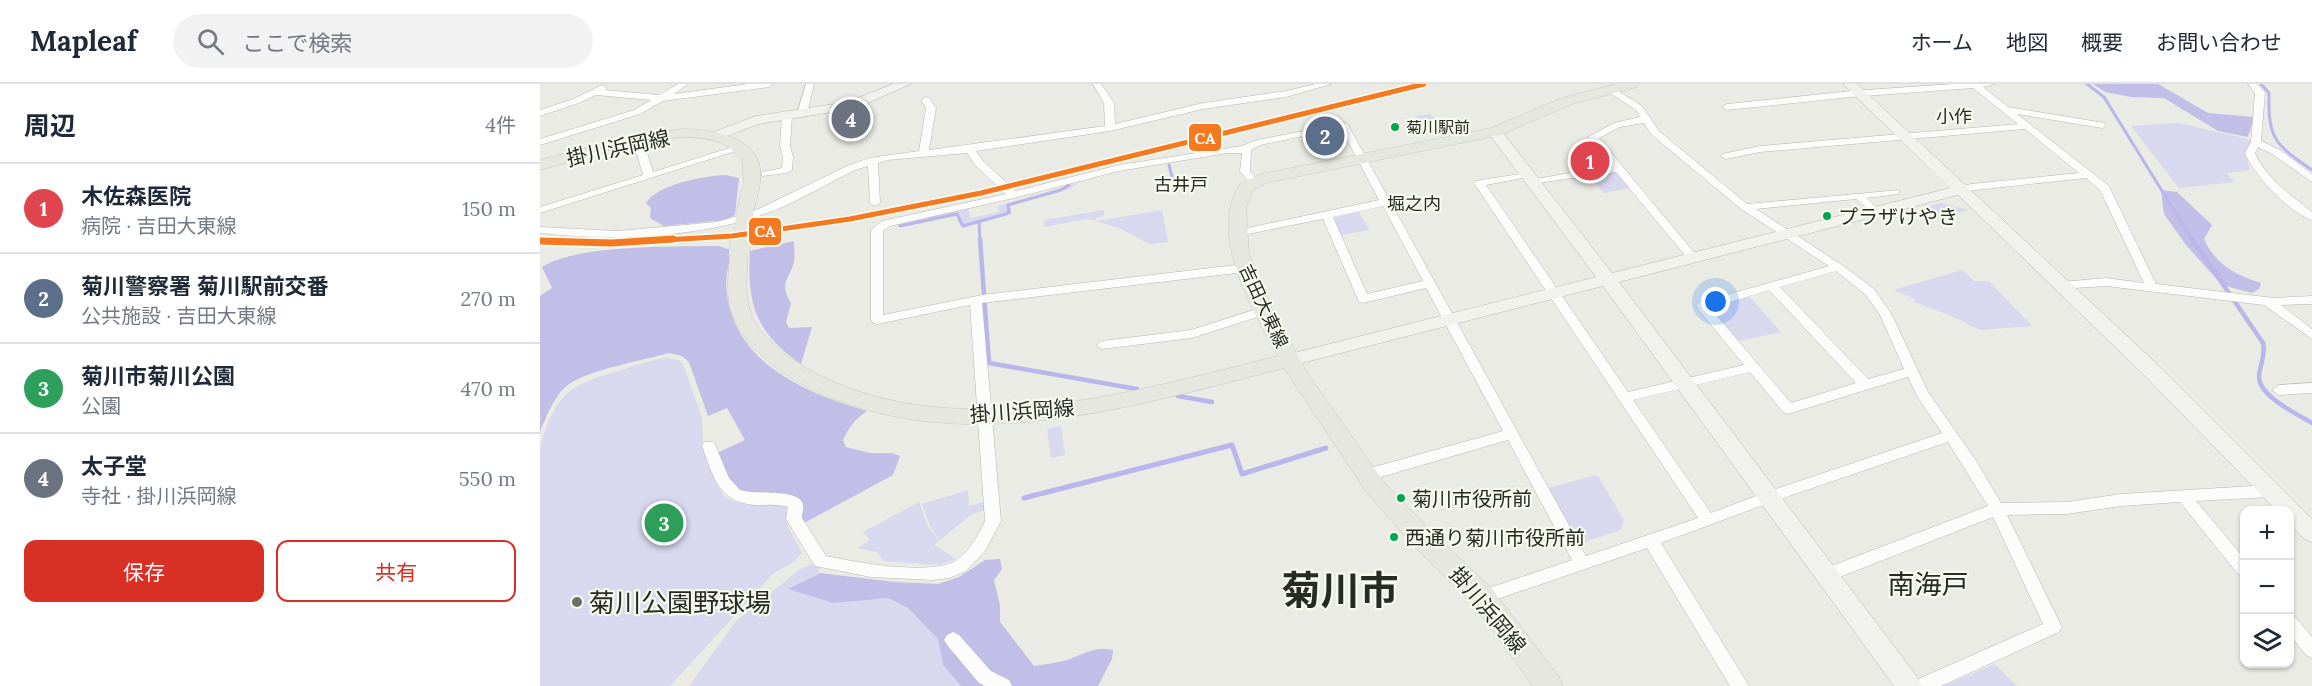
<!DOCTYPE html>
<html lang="ja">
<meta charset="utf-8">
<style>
body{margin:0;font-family:Lora,"Noto Sans JP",serif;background:#f2f2f3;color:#1f2937}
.controls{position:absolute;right:18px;bottom:18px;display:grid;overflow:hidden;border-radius:12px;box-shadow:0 2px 4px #0004}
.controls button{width:54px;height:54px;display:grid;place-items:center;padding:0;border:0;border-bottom:2px solid #e0e1e3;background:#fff;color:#1f2937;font:30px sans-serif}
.you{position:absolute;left:1176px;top:218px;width:21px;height:21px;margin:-15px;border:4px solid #fff;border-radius:50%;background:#1a73e8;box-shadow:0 0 0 9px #1a73e833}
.badge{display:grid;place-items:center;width:39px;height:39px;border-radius:50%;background:#d93025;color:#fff;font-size:20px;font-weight:700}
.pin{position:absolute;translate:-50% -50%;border:3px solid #fff;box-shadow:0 2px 6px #0006}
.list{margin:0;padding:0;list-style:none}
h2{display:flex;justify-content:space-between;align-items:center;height:78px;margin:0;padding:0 24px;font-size:26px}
h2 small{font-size:20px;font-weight:400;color:#747a83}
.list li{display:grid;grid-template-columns:39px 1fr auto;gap:18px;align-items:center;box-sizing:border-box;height:90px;padding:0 24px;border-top:2px solid #e0e1e3}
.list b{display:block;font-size:22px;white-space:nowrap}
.list p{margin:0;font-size:20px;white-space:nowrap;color:#747a83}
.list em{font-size:20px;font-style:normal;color:#747a83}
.actions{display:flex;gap:12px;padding:18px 24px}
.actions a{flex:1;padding:14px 0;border:2px solid #d93025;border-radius:12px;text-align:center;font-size:21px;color:#d93025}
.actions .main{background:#d93025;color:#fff}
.icon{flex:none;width:33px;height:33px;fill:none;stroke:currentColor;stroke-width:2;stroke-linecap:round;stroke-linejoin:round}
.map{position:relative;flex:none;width:1772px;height:602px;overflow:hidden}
header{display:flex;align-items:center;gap:36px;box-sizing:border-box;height:84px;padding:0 30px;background:#fff;border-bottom:2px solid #e0e1e3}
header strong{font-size:28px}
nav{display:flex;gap:33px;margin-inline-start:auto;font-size:21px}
.search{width:420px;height:54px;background:#f2f2f3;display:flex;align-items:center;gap:15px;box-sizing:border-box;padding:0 21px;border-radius:33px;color:#747a83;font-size:22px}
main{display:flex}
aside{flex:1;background:#fff}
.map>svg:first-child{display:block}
.green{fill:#d8d8ee}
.forest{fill:#c1bee7}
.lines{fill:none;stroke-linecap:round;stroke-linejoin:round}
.stream-far2{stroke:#bab6ec;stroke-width:3}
.stream-far1{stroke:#bab6ec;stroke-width:4.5}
.stream{stroke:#bab6ec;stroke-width:5}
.street-casing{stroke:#b5b7b1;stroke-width:1}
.secondary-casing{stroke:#b5b7b1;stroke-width:1}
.primary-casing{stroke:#c8c9c6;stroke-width:1}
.street{fill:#fcfcfb;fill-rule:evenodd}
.secondary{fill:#f1f2ed;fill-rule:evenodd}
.primary{fill:#e6e8e0;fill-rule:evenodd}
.primary-bridge-far1-casing{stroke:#c8c9c6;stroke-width:16;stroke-linecap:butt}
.primary-bridge-casing{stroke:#c8c9c6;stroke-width:21;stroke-linecap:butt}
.primary-bridge-far1{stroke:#e6e8e0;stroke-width:16}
.primary-bridge{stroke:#e6e8e0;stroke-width:20}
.rail-1-far1-casing{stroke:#f7fbee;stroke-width:8}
.rail-1-casing{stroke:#f7fbee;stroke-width:11}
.rail-1-far1{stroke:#f47921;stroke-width:5}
.rail-1{stroke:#f47921;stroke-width:7}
.bus-dot{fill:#00a651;stroke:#f7fbee;stroke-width:2}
.poi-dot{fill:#6c6e68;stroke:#f7fbee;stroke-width:2}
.labels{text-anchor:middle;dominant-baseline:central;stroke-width:4.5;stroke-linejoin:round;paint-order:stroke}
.far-bus-label{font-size:16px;fill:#282a25;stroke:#f7fbee;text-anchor:start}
.far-neighbourhood-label{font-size:18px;fill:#282a25;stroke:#f7fbee}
.far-street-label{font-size:18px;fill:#282a25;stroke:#f7fbee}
.bus-label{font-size:20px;fill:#282a25;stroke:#f7fbee;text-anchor:start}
.street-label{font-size:21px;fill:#282a25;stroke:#f7fbee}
.near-poi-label{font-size:26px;fill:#282a25;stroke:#f7fbee;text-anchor:start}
.near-neighbourhood-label{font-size:27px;fill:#282a25;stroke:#f7fbee}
.near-town-label{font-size:39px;font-weight:bold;fill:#282a25;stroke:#f7fbee}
.line-badge{stroke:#f7fbee;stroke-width:2}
.badge-label{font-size:16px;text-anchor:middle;font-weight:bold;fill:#fff}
</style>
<header>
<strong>Mapleaf</strong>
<div class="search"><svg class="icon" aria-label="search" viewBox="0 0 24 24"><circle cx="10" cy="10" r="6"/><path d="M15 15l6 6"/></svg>ここで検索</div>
<nav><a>ホーム</a><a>地図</a><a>概要</a><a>お問い合わせ</a></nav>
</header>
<main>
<aside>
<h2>周辺<small>4件</small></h2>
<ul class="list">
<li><span class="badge" style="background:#e0444e">1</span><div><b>木佐森医院</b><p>病院 · 吉田大東線</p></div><em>150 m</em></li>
<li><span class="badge" style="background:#5c6f8a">2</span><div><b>菊川警察署 菊川駅前交番</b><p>公共施設 · 吉田大東線</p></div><em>270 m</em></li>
<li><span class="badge" style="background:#2e9e5b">3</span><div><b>菊川市菊川公園</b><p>公園</p></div><em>470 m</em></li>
<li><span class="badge" style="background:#6b7280">4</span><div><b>太子堂</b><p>寺社 · 掛川浜岡線</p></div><em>550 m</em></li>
</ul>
<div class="actions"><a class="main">保存</a><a>共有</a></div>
</aside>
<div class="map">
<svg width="1772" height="602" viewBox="0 0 1772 602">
<rect width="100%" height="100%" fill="#e9ebe4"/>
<!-- green -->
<g class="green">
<path d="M890 30 903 43C892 48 879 48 871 40V37L876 32Z"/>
<polygon points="1639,39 1712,56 1705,69 1710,86 1687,89 1694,98 1639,104 1591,42"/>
<polygon points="1073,88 1077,89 1090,104 1064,109 1049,92"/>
<polygon points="538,99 530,105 470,121 472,130 423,143 420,142 416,130 358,143 358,140 428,124 430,134 459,128 458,122"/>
<polygon points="1401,119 1428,126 1397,134 1387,123"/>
<polygon points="564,126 564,132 556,134 556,136 545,135 505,143 504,136"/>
<polygon points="622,126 628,158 609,160 581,145 557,137"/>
<polygon points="818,127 829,146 801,151 794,134"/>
<polygon points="1422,186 1434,197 1449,197 1492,242 1440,246 1414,233 1374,218 1375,215 1354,206"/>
<polygon points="1209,212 1241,248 1198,257 1172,225 1173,222"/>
<path d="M127 274 139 276 143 280 162 334 163 364 179 404 184 412 194 418 246 422 248 443 262 469 255 477 234 489 130 602H0V364C16 309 28 301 82 286 96 281 112 276 127 274Z"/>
<polygon points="521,342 525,371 511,374 507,345"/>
<polygon points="1057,391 1084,436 1081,446 1044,458 1037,456 1008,404"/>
<polygon points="428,406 429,422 445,418 445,426 431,431 400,456 390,442 382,420"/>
<polygon points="379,418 388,443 399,456 394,461 416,475 398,481 343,477 337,468 318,464 330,456 323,448"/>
<polygon points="281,477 278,489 249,505 320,515 348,514 368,524 398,555 403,581 421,602 149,602 196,537 260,485"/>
<polygon points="1455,580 1477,602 1403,602"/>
</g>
<!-- forest -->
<g class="forest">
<polygon points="1553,0 1618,0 1668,29 1714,33 1708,53 1678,47 1624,14 1591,13 1565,8"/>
<path d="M186 91 199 94 195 131 185 136 124 142 110 134 111 124 106 119C118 100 164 92 186 91Z"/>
<path d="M1621 106 1637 108 1672 141 1664 155C1675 180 1695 191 1721 199L1719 205 1712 209 1682 201 1646 161 1624 130Z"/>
<path d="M254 157C254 163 255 171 254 177 250 196 238 198 251 219L246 238 249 244 272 243 261 280C215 248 207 220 210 167Z"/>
<path d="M178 162 191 166C189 181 184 197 187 211 197 281 267 309 327 327 315 335 309 343 303 356L306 363 330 369H352L360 372 353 391 266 438 262 439 260 416 257 413C239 406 202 419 193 397L189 398 177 369 205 356 187 324 168 332 149 278 142 272 129 269C104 276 49 286 29 300 15 310 6 333 0 348V212L12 204 2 183C39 160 132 163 178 162Z"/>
<path d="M460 475 462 485 454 496 460 522V538L494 582C505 580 517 579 527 576 544 570 554 562 573 566L572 575 558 602H421L403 581 398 555 368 524 348 514 293 519 248 505 280 489 355 498 398 500 419 493 445 476Z"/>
</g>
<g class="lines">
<!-- stream-far2 -->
<g class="stream-far2">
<polyline points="1547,0 1564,13 1653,157"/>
<path d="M1721 0 1729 9C1728 56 1735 60 1772 86"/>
<polyline points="629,81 635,104 633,106"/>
<polyline points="439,137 440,157"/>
<polyline points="360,142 417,130 423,142 466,130 469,128 468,121 521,106 529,101"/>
</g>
<!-- stream-far1 -->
<g class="stream-far1">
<polyline points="440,155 449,279 597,305"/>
<path d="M1652 155 1723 259C1726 272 1720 280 1719 292 1718 312 1757 330 1772 339"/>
<polyline points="638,312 672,318"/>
</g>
<!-- stream -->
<polyline class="stream" points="484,414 692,361 702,390 786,364"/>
<defs>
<g id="street">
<polygon points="138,0 148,0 134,10 208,0 233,0 229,3 123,17 100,30 0,61 0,55 94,26 111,16 56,11 39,19 0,32 0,26 33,15 62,1 67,4 65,6 119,11"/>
<polygon points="266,0 274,0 267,30 262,33 257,30"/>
<path d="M553 0H561L574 19 575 40 663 19 746 7 776 0H791L746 13 663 25 570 47 436 67 443 77 476 107 579 81 702 62 717 56 807 39 1046 472 1158 434 934 99 935 97 993 88V92L946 101 1088 308 1204 281 1158 225 1156 222 1158 219 1289 182 1201 125 1112 51 1104 39 1080 43 1059 54 1156 171 1158 173 1156 175H1148L1076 88 991 100 990 98 995 95 1072 82 1048 53 1074 39 1100 33 1096 26 1067 7V3L1070 2 1102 22 1119 47 1207 120 1359 106V110L1327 114 1341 128 1336 131 1316 115 1216 125 1302 181 1334 205 1352 231 1388 308 1437 378 1461 419 1527 418 1581 410 1730 401 1735 403 1738 407 1735 411 1730 413 1656 417 1704 474V492L1698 490 1640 418 1581 422 1527 430 1467 431 1522 543 1519 548 1401 602H1373L1376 596 1503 540 1453 433 1287 498 1281 496 1279 491 1281 486 1448 422 1408 358 1234 417 1121 459 1209 602H1190L1107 464 943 520 937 518 935 513 937 508 1032 476 968 356 827 397 822 395 820 391 822 387 827 385 963 347 886 204 823 219 819 218 783 135 698 152 692 149 698 146 839 116 801 44 720 61 711 66 710 87 719 98 714 101 710 100 700 87 702 69H687L579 87 474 114 350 142 343 147V231L442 211 705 180 711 184 705 188 442 219 461 437 445 467 426 487 409 494 393 496 331 493 275 482 246 435 248 423C238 420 226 421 215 421 178 418 173 392 162 362L164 358H174L189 394 200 406C214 411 258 404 263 420 264 424 262 430 262 434L286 472C314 478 390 492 415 477 429 468 438 452 445 437L430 221 337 240 333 239 331 236V146L342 137 466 110 435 81 427 69 348 76 338 79 340 119 335 122 330 119 328 82 315 86C284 101 251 122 219 132 153 154 69 157 0 149V143L78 147 177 138 214 127 307 82 329 74 379 67 386 24 381 16 386 13 389 14 396 24 389 66 565 42 564 19ZM843 122 883 197 827 210 793 133ZM1296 187 1326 211 1340 231 1364 285 1328 295 1240 203ZM1229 206 1316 299 1251 319 1170 224ZM1210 288 1243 328 1248 330 1368 293 1377 312 1402 349 1224 409 1171 429 1093 316Z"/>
<polygon points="1413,0 1455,0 1443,3 1468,23 1565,39 1565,43 1562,44 1477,30 1569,102 1616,200 1734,214 1772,212 1772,220 1741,221 1772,245 1772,255 1724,221 1566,202 1518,205 1516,202 1518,199 1522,198 1566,194 1604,199 1560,106 1546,94 1417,108 1417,104 1431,100 1539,89 1485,45 1220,68 1186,75 1181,72 1182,70 1220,62 1478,40 1433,4 1311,13 1187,26 1182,23 1187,20 1311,7"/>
<path d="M1708 0H1717L1725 8 1721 57 1740 66 1772 90V98L1732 70 1718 63 1715 69C1727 96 1750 110 1772 128V136C1749 129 1714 91 1705 69L1711 58 1715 9Z"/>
<polygon points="247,29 252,32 250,62 253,73 252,86 247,89 222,92 222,88 242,84 243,73 240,62 242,32"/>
<polygon points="98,53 103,56 113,88 196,62 200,61 205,64 0,129 0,123 103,91 93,56"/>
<polygon points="723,223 727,224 729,227 727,230 652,254 562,265 556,261 562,257 651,246"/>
<polygon points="1772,299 1772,309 1739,311 1732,306 1739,301"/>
<polygon points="1750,532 1756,534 1772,553 1772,574 1766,571 1750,551"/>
<polygon points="413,548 419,551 451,587 469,596 472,602 445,602 439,599 407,561 404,556 407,551"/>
</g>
<g id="secondary">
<polygon points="353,0 371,0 316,24 219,40 176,56 169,52 171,49 216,32 308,18"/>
<polygon points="1303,0 1317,0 1618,281 1772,435 1772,458 1764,455 1750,440 1750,426 1736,426 1604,291 1418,111 1079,198 1378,594 1382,602 1354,602 1063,202 750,282 743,280 741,276 743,272 750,270 1056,193 950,51 948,48 950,45 960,45 1072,189 1410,104"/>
</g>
<g id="primary">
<path d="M1076 0H1099L1097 3 1032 20 960 51 726 99 713 106 706 124 709 170 733 227 768 290 843 397 891 447 952 505 1019 593 1023 602H993L934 521 873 461 827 409 744 284C591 323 414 379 264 301 234 286 198 257 190 223 186 206 189 187 190 169L193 165H205L208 169C207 187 205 206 209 223 217 254 253 278 279 291 418 361 596 307 738 272 713 227 667 150 700 100L721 90 951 44 1022 14Z"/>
<path d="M143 45C179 46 230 55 219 104 217 112 216 123 211 131H199L197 127 204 97 202 76C196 69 189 62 181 59 133 40 48 74 0 86V76L92 52Z"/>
</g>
</defs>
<!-- street casing -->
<use href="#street" class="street-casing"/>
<!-- secondary casing -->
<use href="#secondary" class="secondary-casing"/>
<!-- primary casing -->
<use href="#primary" class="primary-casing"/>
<!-- street -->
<use href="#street" class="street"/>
<!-- secondary -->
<use href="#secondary" class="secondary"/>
<!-- primary -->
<use href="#primary" class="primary"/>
<defs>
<polyline id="primary-bridge-far1" points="201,157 205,127"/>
<polyline id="primary-bridge" points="199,169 201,155"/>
</defs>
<!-- primary-bridge-far1 casing -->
<use href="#primary-bridge-far1" class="primary-bridge-far1-casing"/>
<!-- primary-bridge casing -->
<use href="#primary-bridge" class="primary-bridge-casing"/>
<!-- primary-bridge-far1 -->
<use href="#primary-bridge-far1" class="primary-bridge-far1"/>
<!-- primary-bridge -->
<use href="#primary-bridge" class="primary-bridge"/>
<defs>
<polyline id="rail-1-far1" points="108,157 192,152 310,135 441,109 884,0"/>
<polyline id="rail-1" points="0,157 72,159 133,155"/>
</defs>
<!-- rail-1-far1 casing -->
<use href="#rail-1-far1" class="rail-1-far1-casing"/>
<!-- rail-1 casing -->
<use href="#rail-1" class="rail-1-casing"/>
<!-- rail-1-far1 -->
<use href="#rail-1-far1" class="rail-1-far1"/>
<!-- rail-1 -->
<use href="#rail-1" class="rail-1"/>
</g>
<!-- markers -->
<g class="bus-dot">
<circle cx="855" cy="43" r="5"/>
<circle cx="1287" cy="132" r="5"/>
<circle cx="861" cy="414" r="5"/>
<circle cx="854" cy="453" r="5"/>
</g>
<circle class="poi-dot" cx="37" cy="518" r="6"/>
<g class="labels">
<!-- far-bus labels -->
<g class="far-bus-label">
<text x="866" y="43">菊川駅前</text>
</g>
<!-- far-neighbourhood labels -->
<g class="far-neighbourhood-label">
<text x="1414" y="32">小作</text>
<text x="641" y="100">古井戸</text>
<text x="874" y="119">堀之内</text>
</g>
<!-- far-street labels -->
<g class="far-street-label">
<text transform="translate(724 222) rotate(65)">吉田大東線</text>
</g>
<!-- bus labels -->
<g class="bus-label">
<text x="1298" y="132">プラザけやき</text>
<text x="872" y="414">菊川市役所前</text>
<text x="865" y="453">西通り菊川市役所前</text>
</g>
<!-- street labels -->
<g class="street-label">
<text transform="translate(78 64) rotate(-12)">掛川浜岡線</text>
<text transform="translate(482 327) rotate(-4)">掛川浜岡線</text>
<text transform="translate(948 526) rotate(50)">掛川浜岡線</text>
</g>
<!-- near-poi labels -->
<g class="near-poi-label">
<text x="49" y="518">菊川公園野球場</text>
</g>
<!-- near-neighbourhood labels -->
<g class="near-neighbourhood-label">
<text x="1388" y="500">南海戸</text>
</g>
<!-- near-town labels -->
<g class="near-town-label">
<text x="800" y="506">菊川市</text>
</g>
</g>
<g class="line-badge">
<rect x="648" y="39" width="34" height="29" rx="6" fill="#f47921"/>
<rect x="208" y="133" width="34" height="29" rx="6" fill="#f47921"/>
</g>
<g class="badge-label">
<text x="665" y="60">CA</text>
<text x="225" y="153">CA</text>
</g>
</svg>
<div class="controls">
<button>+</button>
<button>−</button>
<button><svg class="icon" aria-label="layers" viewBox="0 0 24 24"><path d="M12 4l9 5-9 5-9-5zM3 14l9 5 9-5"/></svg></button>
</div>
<div class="you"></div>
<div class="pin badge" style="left:1050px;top:77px;background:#e0444e">1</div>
<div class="pin badge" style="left:785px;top:52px;background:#5c6f8a">2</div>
<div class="pin badge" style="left:124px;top:439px;background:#2e9e5b">3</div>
<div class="pin badge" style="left:311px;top:35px;background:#6b7280">4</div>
</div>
</main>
